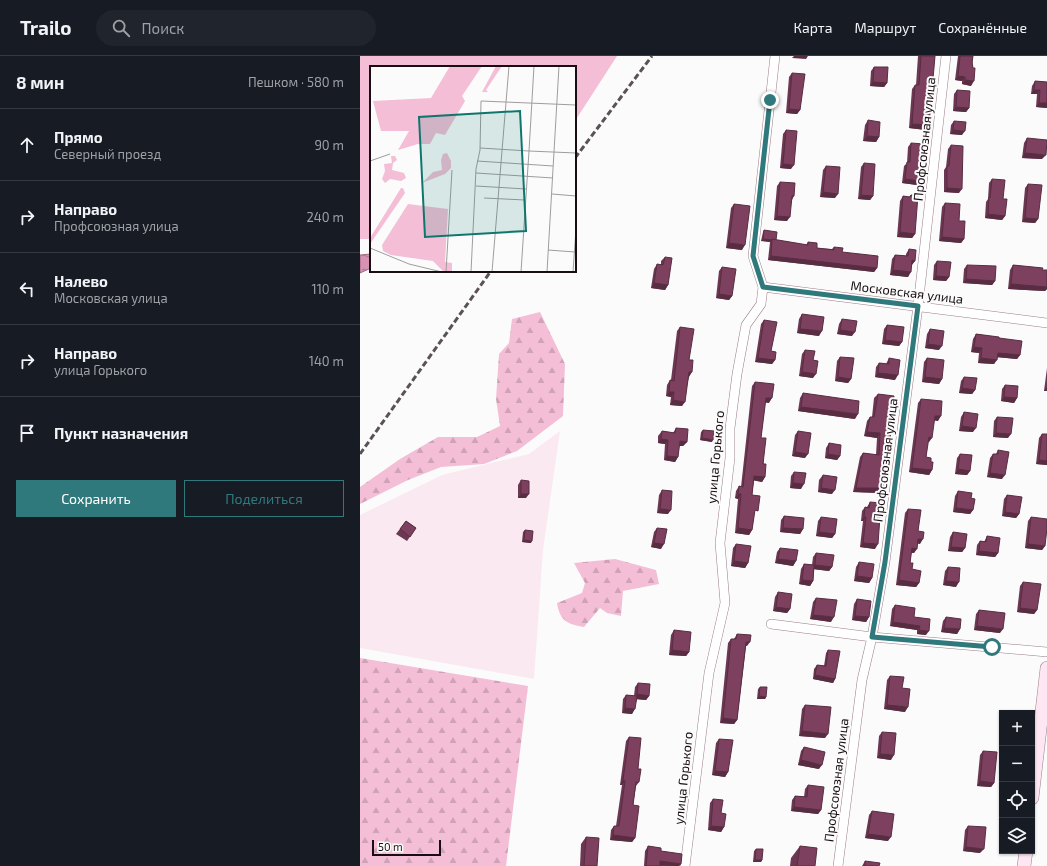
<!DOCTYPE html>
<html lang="ru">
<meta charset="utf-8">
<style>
body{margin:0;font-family:"Exo 2",sans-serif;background:#20242c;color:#f1f3f6}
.controls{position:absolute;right:12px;bottom:12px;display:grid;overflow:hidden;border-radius:0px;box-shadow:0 1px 3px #0004}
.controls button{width:36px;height:36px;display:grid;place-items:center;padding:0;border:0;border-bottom:1px solid #363941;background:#171b24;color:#f1f3f6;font:20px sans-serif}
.scale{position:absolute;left:12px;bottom:10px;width:69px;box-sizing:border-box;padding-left:4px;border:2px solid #180d12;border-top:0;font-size:11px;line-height:14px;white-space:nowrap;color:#180d12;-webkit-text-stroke:3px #fbfbfb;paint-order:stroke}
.stop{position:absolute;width:12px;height:12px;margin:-9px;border:3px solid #2f797c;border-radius:50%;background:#fff}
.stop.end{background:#2f797c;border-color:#fff;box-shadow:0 1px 4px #0008}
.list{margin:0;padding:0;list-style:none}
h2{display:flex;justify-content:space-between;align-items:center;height:52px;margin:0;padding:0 16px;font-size:17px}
h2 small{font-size:13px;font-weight:400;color:#9ea1a6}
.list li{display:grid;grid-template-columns:26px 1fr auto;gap:12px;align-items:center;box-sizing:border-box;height:72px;padding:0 16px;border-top:1px solid #363941}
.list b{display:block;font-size:15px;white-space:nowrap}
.list p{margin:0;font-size:13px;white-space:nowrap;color:#9ea1a6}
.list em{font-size:13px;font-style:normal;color:#9ea1a6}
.actions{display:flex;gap:8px;padding:12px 16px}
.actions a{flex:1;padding:9px 0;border:1px solid #2f797c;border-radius:0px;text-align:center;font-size:14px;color:#2f797c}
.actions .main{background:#2f797c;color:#fff}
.icon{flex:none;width:22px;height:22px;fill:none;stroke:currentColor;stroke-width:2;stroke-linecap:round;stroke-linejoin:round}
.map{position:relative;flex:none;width:687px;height:810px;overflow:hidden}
header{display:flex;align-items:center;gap:24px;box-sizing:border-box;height:56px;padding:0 20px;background:#171b24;border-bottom:1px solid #363941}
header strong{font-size:19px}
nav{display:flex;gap:22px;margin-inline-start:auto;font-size:14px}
.search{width:280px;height:36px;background:#20242c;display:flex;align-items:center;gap:10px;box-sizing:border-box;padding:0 14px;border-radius:22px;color:#9ea1a6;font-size:15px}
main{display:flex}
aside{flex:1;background:#171b24}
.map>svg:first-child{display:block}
.built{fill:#fae9f1}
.green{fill:#f4bed6}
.forest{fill:url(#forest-firs)}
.water{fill:url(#water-ripples);stroke:#9e6982}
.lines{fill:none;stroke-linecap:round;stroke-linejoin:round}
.minor-casing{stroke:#9b7d8b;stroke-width:10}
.secondary-casing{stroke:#9b7d8b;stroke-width:14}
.minor{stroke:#fff;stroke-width:9}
.secondary{stroke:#fee7f2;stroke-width:13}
.rail{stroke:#5a5256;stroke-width:3;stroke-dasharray:6 3;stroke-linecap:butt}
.wall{fill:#6c3752}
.shaded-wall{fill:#582d42}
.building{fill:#7e405f;stroke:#582d42}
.route{stroke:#2f797c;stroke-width:5}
.labels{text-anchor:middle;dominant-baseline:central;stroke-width:4;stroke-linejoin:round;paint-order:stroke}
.street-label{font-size:13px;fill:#180d12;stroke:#fbfbfb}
.inset-road{fill:none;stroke:#a09c9e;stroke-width:1}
.view{fill:#0f766e;fill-opacity:0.15;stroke:#0f766e;stroke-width:2}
.inset-edge{fill:none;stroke:#180d12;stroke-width:2}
</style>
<header>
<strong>Trailo</strong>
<div class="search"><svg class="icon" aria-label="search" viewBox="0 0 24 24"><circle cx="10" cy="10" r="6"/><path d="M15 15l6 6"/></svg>Поиск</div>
<nav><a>Карта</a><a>Маршрут</a><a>Сохранённые</a></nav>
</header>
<main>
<aside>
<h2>8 мин<small>Пешком · 580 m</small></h2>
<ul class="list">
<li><svg class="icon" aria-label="ahead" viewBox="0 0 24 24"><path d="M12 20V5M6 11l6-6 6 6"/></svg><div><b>Прямо</b><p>Северный проезд</p></div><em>90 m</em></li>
<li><svg class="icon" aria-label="right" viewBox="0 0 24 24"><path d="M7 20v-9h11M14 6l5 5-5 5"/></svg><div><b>Направо</b><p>Профсоюзная улица</p></div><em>240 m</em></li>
<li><svg class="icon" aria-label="left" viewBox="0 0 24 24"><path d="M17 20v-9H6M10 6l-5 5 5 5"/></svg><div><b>Налево</b><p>Московская улица</p></div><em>110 m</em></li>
<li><svg class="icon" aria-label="right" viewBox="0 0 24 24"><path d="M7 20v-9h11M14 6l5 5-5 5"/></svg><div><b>Направо</b><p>улица Горького</p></div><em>140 m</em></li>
<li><svg class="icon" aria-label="arrive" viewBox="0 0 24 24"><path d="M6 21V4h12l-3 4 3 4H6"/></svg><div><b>Пункт назначения</b></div></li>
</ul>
<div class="actions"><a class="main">Сохранить</a><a>Поделиться</a></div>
</aside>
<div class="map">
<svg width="687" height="810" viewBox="0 0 687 810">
<defs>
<pattern id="forest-firs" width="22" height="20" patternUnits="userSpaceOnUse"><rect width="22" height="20" fill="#f4bed6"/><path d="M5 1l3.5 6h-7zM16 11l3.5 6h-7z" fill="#d0a2b7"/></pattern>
<pattern id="water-ripples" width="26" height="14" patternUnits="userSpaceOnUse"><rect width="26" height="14" fill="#d791b2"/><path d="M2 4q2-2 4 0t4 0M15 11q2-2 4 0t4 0" fill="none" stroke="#ad758f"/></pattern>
</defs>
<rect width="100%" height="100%" fill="#fbfbfb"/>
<!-- built -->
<polygon class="built" points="200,375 183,494 174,623 0,592 0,459 82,419 169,398"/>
<!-- green -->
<polygon class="green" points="0,0 257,0 215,65 215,11 11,11 11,183 0,183"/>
<!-- forest -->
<g class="forest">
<polygon points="180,256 205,308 203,360 157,395 124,408 81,411 48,424 0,448 0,431 40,403 78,381 117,381 140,370 136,343 139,298 149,287 152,263"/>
<path d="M255 503 296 514 299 528 263 535 261 560 247 557 240 552 224 571C207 568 200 565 197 547L222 537 225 527 214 507Z"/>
<polygon points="0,602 168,630 146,810 0,810"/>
</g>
<!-- water -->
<polygon class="water" points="11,198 11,212 0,217 0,199"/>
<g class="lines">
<defs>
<g id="minor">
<polyline points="403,231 687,267"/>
<polyline points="411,568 512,581 687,596"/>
<polyline points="325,810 349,617 365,547 360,487 370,402 370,372 377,318 386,269 401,248 403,231 393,200 415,0"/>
<polyline points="478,810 502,624 512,581 525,506 558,250 586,0"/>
</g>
<g id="secondary">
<polyline points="672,742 687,612"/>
<polyline points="664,810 666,795"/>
</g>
</defs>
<!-- minor casing -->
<use href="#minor" class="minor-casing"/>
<!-- secondary casing -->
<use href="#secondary" class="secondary-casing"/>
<!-- minor -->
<use href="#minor" class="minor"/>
<!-- secondary -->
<use href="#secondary" class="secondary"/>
<!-- rail -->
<g class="rail">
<polyline points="215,102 292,0"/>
<polyline points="0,398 131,215"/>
</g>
</g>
<!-- wall -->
<g class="wall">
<polygon points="558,0 575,0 566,74 549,72 552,33 555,29 556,29"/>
<polygon points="598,0 613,0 611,30 602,28 602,25 595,24"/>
<polygon points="514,11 527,27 524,31 510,30 511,15"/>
<polygon points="432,17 440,54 437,58 426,57 429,21"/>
<polygon points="675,25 687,26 687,52 676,51 677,38 671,38 672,30"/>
<polygon points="597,34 609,52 606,56 593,55 594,38"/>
<polygon points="508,64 519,81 516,86 503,85 505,69"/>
<polygon points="594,65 602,79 590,78 591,69"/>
<polygon points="426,74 431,113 420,112 423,78"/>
<polygon points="667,82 682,103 662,102 664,87"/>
<polygon points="551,87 557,129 542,127 544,110 547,107 548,91"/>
<polygon points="591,89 599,137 584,136 584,114 586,111 588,93"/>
<polygon points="504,107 513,140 510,144 498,143 501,111"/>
<polygon points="466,110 475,142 460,141 463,114"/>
<polygon points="632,123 645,160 642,164 625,162 626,146 628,143 629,127"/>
<polygon points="420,126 434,140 432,144 427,165 414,164 417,130"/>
<polygon points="668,128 678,163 675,167 662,166 665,132"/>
<polygon points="551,139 555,178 552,182 537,181 540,145 543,140 549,141"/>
<polygon points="585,147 599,165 604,183 601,187 579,185 582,151"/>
<polygon points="374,148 382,194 366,192 371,152"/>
<polygon points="404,174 416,184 446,189 448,186 457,192 472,193 474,191 482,196 517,212 514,216 408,204 410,186 401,185 403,176"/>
<polygon points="549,193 555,205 551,209 548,221 530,219 532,203 535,199 546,200 546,198"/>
<polygon points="305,201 308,229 305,234 291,232 294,213 297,208 301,209 301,205"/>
<polygon points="577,205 589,221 586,225 573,224 574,209"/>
<polygon points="607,209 635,225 632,229 603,227 604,213"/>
<polygon points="653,209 682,214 687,231 687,233 685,235 648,233 650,214"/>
<polygon points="362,211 372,240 369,244 356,242 359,215"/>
<polygon points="442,258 459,280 437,277 439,263"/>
<polygon points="482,263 492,280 477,278 479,268"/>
<polygon points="404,264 411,295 415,304 412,308 395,306 401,268"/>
<polygon points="527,269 542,286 539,290 522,288 524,273"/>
<polygon points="320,271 329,304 329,321 322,350 310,349 311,341 306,340 307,329 310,324 311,324 317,275"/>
<polygon points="570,273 579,294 565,292 567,278"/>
<polygon points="616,278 639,282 660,299 657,303 637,301 634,308 618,307 619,297 611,296 613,283"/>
<polygon points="445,294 453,304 453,322 439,320 442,298"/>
<polygon points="480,301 491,323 488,327 475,325 477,305"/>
<polygon points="529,302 535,324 515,321 516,311 519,307 526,308"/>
<polygon points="567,302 582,323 579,328 562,326 564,306"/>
<polygon points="687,312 687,335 684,335"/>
<polygon points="604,321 615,334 612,338 599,337 601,325"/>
<polygon points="395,326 409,347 405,346 401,382 405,421 402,426 394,424 392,439 394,459 392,474 389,479 375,477 378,443 375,442 376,435 379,430 381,431 392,330"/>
<polygon points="645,329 657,342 654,347 641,345 642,333"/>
<polygon points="443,337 495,363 438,355 440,342"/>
<polygon points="518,338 531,364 527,402 520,437 493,436 500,401 503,397 516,399 517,382 504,380 507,365 510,361 512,361 514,342"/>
<polygon points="561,343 578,365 574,364 569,386 568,386 566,401 571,406 572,414 569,419 549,416 558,347"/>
<polygon points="604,356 613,376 599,375 601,361"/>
<polygon points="637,361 648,382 633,381 634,365"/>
<polygon points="316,372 327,386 323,390 319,390 318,401 315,406 304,404 305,388 298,387 298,380 302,375 313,377"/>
<polygon points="343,374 352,386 340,384 341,376"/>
<polygon points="438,375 445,402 432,400 435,379"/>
<polygon points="682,378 687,378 687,409 676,408 679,382"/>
<polygon points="469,387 480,400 477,404 465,402 466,392"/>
<polygon points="638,394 642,423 627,421 630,402 633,398 636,398"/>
<polygon points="600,398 610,415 607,419 595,418 597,402"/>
<polygon points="434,416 441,433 430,432 431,420"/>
<polygon points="463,419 472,438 458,436 459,424"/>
<polygon points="161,424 166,442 158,442 158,429"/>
<polygon points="302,434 308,458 297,457 299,439"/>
<polygon points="598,435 613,454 610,458 593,456 595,440"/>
<polygon points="647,439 659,458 656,462 642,460 644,443"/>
<polygon points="510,446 515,493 500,491 503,465 501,465 502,455 505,451 507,451"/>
<polygon points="548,453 558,475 560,488 558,487 554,497 551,497 550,507 552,513 559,527 556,531 536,529 545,457"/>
<polygon points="424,460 443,473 440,478 420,476 421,464"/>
<polygon points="461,461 475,478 472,482 456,480 458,465"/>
<polygon points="671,461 685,490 682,494 665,492 668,465"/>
<polygon points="46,465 56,472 47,485 36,478"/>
<polygon points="297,472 301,493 291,491 294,476"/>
<polygon points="165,474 171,487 162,486 163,476"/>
<polygon points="593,476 605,492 602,496 588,495 590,481"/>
<polygon points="627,480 638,497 635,501 616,499 617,489 620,485 624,486"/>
<polygon points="376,488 388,507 385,512 371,510 373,492"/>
<polygon points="420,492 436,505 433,510 415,507 417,496"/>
<polygon points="456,497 472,511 469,515 454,513 453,525 450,530 439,528 441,513 444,508 452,509 453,501"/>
<polygon points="499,506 512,522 509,527 494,525 496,511"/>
<polygon points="588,511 596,531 583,529 585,515"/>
<polygon points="663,526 677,554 674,558 657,556 660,530"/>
<polygon points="418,536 430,553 427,557 413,555 415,541"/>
<polygon points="456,542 471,566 450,563 453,546"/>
<polygon points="497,543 509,561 506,566 492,564 494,548"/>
<polygon points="535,549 554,561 566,579 557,578 557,574 530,570 532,553"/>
<polygon points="619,554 640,577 614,574 616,558"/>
<polygon points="586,561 600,573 597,578 581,576 583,565"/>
<polygon points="314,574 329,596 326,600 309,599 311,579"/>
<polygon points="377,578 387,590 386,590 377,664 374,668 360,667 368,587 371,583 374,583"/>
<polygon points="468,594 475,623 473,627 453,623 454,613 457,609 464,610 466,597"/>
<polygon points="530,620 542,632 545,656 524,653 527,624"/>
<polygon points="278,627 289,640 286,644 277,643 272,658 262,657 263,643 266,639 274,640 275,631"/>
<polygon points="400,631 406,641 405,643 397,643 398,633"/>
<polygon points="445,649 465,682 439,680 442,653"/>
<polygon points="522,676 531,704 517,702 519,680"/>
<polygon points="269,681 278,713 279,726 276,730 273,749 275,782 272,786 250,784 251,774 254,770 256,770 262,729 260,729 266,685"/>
<polygon points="359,683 368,716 365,721 352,719 356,687"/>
<polygon points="444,691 459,713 438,709 441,695"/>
<polygon points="623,695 634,727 631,731 617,730 620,699"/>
<polygon points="448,729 461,754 458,758 431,755 432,744 435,740 444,741 445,733"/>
<polygon points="353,743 364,771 361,776 348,774 350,747"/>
<polygon points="512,755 528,785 505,782 509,759"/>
<polygon points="608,770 620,797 603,795 605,774"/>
<polygon points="226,781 237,810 220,810 221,788"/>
<polygon points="288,790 301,795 321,808 319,810 284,810 285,795"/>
<polygon points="440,790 455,810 430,810 431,802"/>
<polygon points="396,793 402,804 401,806 393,806 394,795"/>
<polygon points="505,805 519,810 502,810"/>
</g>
<!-- shaded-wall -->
<g class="shaded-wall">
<polygon points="434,0 448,0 446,3 432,2"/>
<polygon points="598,20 605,21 602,25 595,24"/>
<polygon points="605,24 614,25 611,30 602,28"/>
<polygon points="513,26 527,27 524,31 510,30"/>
<polygon points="674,34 680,34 677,38 671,38"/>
<polygon points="679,47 687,47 687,52 676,51"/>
<polygon points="596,51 609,52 606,56 593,55"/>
<polygon points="429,53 440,54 437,58 426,57"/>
<polygon points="552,68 569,69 566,74 549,72"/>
<polygon points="593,74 605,75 602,79 590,78"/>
<polygon points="507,80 519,81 516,86 503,85"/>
<polygon points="665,97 686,99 682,103 662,102"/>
<polygon points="423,108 434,109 431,113 420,112"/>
<polygon points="545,123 560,125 557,129 542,127"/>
<polygon points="587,132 602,133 599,137 584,136"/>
<polygon points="463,136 478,138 475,142 460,141"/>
<polygon points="501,139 513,140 510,144 498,143"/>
<polygon points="628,158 645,160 642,164 625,162"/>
<polygon points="417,160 430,161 427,165 414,164"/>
<polygon points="665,162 678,163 675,167 662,166"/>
<polygon points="540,176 555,178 552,182 537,181"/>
<polygon points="582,181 604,183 601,187 579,185"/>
<polygon points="403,183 412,184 410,186 401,185"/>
<polygon points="369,187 385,189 382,194 366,192"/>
<polygon points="411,200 517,212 514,216 408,204"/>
<polygon points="552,204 555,205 552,209 549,209"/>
<polygon points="533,214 551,216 548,221 530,219"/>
<polygon points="576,220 589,221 586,225 573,224"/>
<polygon points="606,223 635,225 632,229 603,227"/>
<polygon points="294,227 308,229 305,234 291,232"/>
<polygon points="651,228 687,231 687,233 685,235 648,233"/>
<polygon points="359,238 372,240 369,244 356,242"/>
<polygon points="440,273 462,275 459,280 437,277"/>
<polygon points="480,274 495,276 492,280 477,278"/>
<polygon points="525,284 542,286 539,290 522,288"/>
<polygon points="568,288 582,290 579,294 565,292"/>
<polygon points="614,291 622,292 619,297 611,296"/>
<polygon points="638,297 660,299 657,303 635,301"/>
<polygon points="398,302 415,304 412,308 395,306"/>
<polygon points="621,302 637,304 634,308 618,307"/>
<polygon points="329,316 332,316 329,321 326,320"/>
<polygon points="442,316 456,318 453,322 439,320"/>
<polygon points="518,317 538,319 535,324 515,321"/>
<polygon points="478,321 491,323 488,327 475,325"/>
<polygon points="565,321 582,323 579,328 562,326"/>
<polygon points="687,331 687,335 684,335"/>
<polygon points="602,332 615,334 612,338 599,337"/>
<polygon points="309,336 314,336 311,341 306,340"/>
<polygon points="644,341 657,342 654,347 641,345"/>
<polygon points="406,342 412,342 409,347 403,346"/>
<polygon points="313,344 325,346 322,350 310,349"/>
<polygon points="441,351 498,358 495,363 438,355"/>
<polygon points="575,360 581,360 578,365 572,364"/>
<polygon points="602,370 616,372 613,376 599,375"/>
<polygon points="507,376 520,377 517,382 504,380"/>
<polygon points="636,377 651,378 648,382 633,381"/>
<polygon points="569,381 572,382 569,386 565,386"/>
<polygon points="342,382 353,384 352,386 340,384"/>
<polygon points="301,383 308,384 305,388 298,387"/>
<polygon points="320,385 327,386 323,390 317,390"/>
<polygon points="435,396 448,398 445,402 432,400"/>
<polygon points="468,398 480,400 477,404 465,402"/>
<polygon points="307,400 318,401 315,406 304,404"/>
<polygon points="679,404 687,405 687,409 676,408"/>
<polygon points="552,412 572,414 569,419 549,416"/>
<polygon points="598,413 610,415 607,419 595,418"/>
<polygon points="630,417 645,419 642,423 627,421"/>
<polygon points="394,420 405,421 402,426 391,424"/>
<polygon points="433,427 444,428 441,433 430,432"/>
<polygon points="461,432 475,434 472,438 458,436"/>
<polygon points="496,432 523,432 520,437 493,436"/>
<polygon points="161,438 169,438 166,442 158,442"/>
<polygon points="378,438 381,438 378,443 375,442"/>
<polygon points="596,452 613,454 610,458 593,456"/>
<polygon points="300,453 311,454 308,458 297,457"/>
<polygon points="645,456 659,458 656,462 642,460"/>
<polygon points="504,461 506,461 503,465 501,465"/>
<polygon points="378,472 392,474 389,479 375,477"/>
<polygon points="423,472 443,473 440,478 420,476"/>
<polygon points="459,476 475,478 472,482 456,480"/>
<polygon points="558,483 563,483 560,488 555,487"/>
<polygon points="164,484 172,485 171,487 162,486"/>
<polygon points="294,487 304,488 301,493 291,491"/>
<polygon points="503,487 518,488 515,493 500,491"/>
<polygon points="668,488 685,490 682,494 665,492"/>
<polygon points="591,491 605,492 602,496 588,495"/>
<polygon points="552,492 557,493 554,497 549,496"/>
<polygon points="619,495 638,497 635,501 616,499"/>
<polygon points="418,503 436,505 433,510 415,507"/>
<polygon points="374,505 388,507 385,512 371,510"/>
<polygon points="455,509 472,511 469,515 452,513"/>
<polygon points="497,520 512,522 509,527 494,525"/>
<polygon points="442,524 453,525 450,530 439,528"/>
<polygon points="539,524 559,527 556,531 536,529"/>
<polygon points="586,525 599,526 596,531 583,529"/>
<polygon points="416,551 430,553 427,557 413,555"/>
<polygon points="660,552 677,554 674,558 657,556"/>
<polygon points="453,559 474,561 471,566 450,563"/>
<polygon points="495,560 509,561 506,566 492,564"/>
<polygon points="533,566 560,570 557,574 530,570"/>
<polygon points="617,570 643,573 640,577 614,574"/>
<polygon points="584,572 600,573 597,578 581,576"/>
<polygon points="559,574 569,575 566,579 557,578"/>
<polygon points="386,586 390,586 387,590 383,590"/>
<polygon points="312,594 329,596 326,600 309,599"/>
<polygon points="455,619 475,623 473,627 453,623"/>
<polygon points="277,638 289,640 286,644 274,643"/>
<polygon points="399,640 406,641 405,643 397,643"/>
<polygon points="527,649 548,651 545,656 524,653"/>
<polygon points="265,652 275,653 272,658 262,657"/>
<polygon points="363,662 377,664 374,668 360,667"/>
<polygon points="442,675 468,678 465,682 439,680"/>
<polygon points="520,698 534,699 531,704 517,702"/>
<polygon points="441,704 462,709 459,713 438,709"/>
<polygon points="355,715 368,716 365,721 352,719"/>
<polygon points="263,724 265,725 262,729 260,729"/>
<polygon points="620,725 634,727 631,731 617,730"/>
<polygon points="434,751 461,754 458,758 431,755"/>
<polygon points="351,770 364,771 361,776 348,774"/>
<polygon points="508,778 531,781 528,785 505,782"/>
<polygon points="253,779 275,782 272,786 250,784"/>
<polygon points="606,791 624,793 620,797 603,795"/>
<polygon points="395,804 402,804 401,806 393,806"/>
<polygon points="300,805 321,808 319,810 297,809"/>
</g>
<!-- building -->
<g class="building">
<polygon points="561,0 575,0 569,69 552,68 555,29 559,29"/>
<polygon points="600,0 613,0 612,6 613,12 615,12 614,25 605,24 605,21 598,20"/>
<polygon points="514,11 528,11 527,27 513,26"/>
<polygon points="432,17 445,18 440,54 429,53"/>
<polygon points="675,25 687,26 687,47 679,47 680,34 674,34"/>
<polygon points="597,34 610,35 609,52 596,51"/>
<polygon points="508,64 520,66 519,81 507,80"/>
<polygon points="594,65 606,66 605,75 593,74"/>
<polygon points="426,74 437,75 434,109 423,108"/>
<polygon points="667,82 687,84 686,99 665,97"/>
<polygon points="551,87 564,88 560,125 545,123 547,106 550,106"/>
<polygon points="591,89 603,90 602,133 587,132 587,110 589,110"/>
<polygon points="504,107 515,108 513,140 501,139"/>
<polygon points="466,110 480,111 478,138 463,136"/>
<polygon points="632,123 645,124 643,143 647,143 645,160 628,158 629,141 630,142"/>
<polygon points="420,126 435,127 434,140 432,140 430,161 417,160"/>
<polygon points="668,128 682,129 678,163 665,162"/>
<polygon points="551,139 558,139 555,178 540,176 543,140 550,141"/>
<polygon points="585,147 600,148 599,165 605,165 604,183 582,181"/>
<polygon points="374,148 390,150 385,189 369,187"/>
<polygon points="404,174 417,176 416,184 412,183 412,184 403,183"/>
<polygon points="412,183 448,189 448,186 457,187 457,192 474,194 474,191 483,192 482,196 518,200 517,212 411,200"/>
<polygon points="549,193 556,194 555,205 552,204 551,216 533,214 535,199 548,200"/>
<polygon points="305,201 312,202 308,229 294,227 297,208 303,209"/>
<polygon points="577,205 591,206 589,221 576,220"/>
<polygon points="607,209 636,210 635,225 606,223"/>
<polygon points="653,209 683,212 682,214 687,214 687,231 651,228"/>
<polygon points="362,211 376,213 372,240 359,238"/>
<polygon points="442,258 464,261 462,275 440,273"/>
<polygon points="482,263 497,265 495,276 480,274"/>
<polygon points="404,264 417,266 411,295 416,296 415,304 398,302"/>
<polygon points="527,269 544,271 542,286 525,284"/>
<polygon points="320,271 334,273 329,304 333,304 332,316 329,316 325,346 313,344 314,336 309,336 310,324 314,325"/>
<polygon points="570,273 584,275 582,290 568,288"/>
<polygon points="616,278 639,281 639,282 662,285 660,299 638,297 637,304 621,302 622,292 614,291"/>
<polygon points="445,294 455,295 453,304 458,305 456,318 442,316"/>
<polygon points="480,301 494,302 491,323 478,321"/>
<polygon points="529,302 540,304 538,319 518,317 519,307 529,308"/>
<polygon points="567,302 584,304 582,323 565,321"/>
<polygon points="604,321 617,322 615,334 602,332"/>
<polygon points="395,326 414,328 412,342 406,342 401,382 406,382 403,408 406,408 405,421 394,420 392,439 400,440 398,455 395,454 392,474 378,472 381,438 378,438 379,430 383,431"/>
<polygon points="645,329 658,330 657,342 644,341"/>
<polygon points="443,337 499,345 498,358 441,351"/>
<polygon points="518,338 534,340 531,364 533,364 529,388 531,388 531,397 528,397 523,432 496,432 503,397 519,399 520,377 507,376 510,361 514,361"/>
<polygon points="561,343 582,345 581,360 575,360 572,382 569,381 566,401 571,402 571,406 573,406 572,414 552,412"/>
<polygon points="604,356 618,358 616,372 602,370"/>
<polygon points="637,361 653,362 651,378 636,377"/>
<polygon points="316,372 328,373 327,386 320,385 318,401 307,400 308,384 301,383 302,375 315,377"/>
<polygon points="343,374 354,375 353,384 342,382"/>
<polygon points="438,375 451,377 448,398 435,396"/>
<polygon points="682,378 687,378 687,405 679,404"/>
<polygon points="469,387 481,389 480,400 468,398"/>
<polygon points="638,394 649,396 645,419 630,417 633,398 638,398"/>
<polygon points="600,398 612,399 610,415 598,413"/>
<polygon points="434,416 446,417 444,428 433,427"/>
<polygon points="463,419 477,421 475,434 461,432"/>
<polygon points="161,424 169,425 169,438 161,438"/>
<polygon points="302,434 312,435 311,454 300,453"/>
<polygon points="598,435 612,437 611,442 615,443 613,454 596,452"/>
<polygon points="647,439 662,441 659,458 645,456"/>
<polygon points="510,446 521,447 518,488 503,487 506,461 504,461 505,451 509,452"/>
<polygon points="548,453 561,454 558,475 564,476 563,483 558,483 557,493 552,492 550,507 553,507 552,513 561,515 559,527 539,524"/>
<polygon points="424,460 444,462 443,473 423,472"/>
<polygon points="461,461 477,463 475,478 459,476"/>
<polygon points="671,461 687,463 687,472 685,490 668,488"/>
<polygon points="46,465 56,472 50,481 40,473"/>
<polygon points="297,472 307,473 304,488 294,487"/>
<polygon points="165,474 173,475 172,485 164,484"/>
<polygon points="593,476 607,478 605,492 591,491"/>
<polygon points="627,480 640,482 638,497 619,495 620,485 626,486"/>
<polygon points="376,488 391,490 388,507 374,505"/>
<polygon points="420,492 438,494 436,505 418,503"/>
<polygon points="456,497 474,499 472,511 455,509"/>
<polygon points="499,506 514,508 512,522 497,520"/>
<polygon points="444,508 454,509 453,525 442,524"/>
<polygon points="588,511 600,512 599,526 586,525"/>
<polygon points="663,526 681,528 677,554 660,552"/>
<polygon points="418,536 432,538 430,553 416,551"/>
<polygon points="456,542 477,544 474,561 453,559"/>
<polygon points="497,543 511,545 509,561 495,560"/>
<polygon points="535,549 555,552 554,561 570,563 569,575 559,574 560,570 533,566"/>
<polygon points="619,554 645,557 643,573 617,570"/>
<polygon points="586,561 601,563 600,573 584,572"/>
<polygon points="314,574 331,576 329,596 312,594"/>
<polygon points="377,578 391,579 390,586 386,586 377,664 363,662 371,583 376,583"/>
<polygon points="468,594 480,595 475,623 455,619 457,609 466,610"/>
<polygon points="530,620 544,621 542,632 550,633 548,651 527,649"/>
<polygon points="278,627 290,628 289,640 277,638"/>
<polygon points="400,631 407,631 406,641 399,640"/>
<polygon points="266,639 277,640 275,653 265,652"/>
<polygon points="445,649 471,651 468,678 442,675"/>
<polygon points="522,676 536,677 534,699 520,698"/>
<polygon points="269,681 281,682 278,713 281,713 279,726 276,726 273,749 279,750 275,782 253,779 254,770 259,770 265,725 263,724"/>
<polygon points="359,683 373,684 368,716 355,715"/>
<polygon points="444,691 465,696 462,709 441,704"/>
<polygon points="623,695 637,696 634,727 620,725"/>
<polygon points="448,729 464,731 461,754 434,751 435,740 447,741"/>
<polygon points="353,743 363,744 361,757 366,758 364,771 351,770"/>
<polygon points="512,755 534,758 531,781 508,778"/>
<polygon points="608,770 626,771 624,793 606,791"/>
<polygon points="226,781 239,782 237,810 224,810"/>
<polygon points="288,790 301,792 301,795 322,798 321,808 300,805 300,810 286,810"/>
<polygon points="440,790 457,792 455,810 437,810"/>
<polygon points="396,793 403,793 402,804 395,804"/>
<polygon points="505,805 520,807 519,810 505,810"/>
</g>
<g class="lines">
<!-- route -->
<polyline class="route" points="410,44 393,200 403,231 558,250 525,506 512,581 632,591"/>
</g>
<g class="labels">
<!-- street labels -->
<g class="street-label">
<text transform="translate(564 83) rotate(-84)">Профсоюзная улица</text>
<text transform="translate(547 236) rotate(7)">Московская улица</text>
<text transform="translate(355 401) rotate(-85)">улица Горького</text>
<text transform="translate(525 404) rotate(-83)">Профсоюзная улица</text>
<text transform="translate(323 722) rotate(-84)">улица Горького</text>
<text transform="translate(476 724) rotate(-83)">Профсоюзная улица</text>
</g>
</g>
<!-- overview -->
<g transform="translate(10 10)">
<rect width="206" height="206" fill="#fbfbfb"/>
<path d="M80 0H112L92 30 95 35 75 69 66 67 60 78H48L28 84 39 65H11L3 35 61 32Z" fill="#f4bed6"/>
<path d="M126 0H132L116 24 118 26H112ZM77 87 81 95V102L75 108 52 117 63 106 72 104 71 94 73 88ZM21 90H25L27 94 23 97 22 104 34 107 36 112 31 115 20 113 15 117 12 113 15 105 14 98 22 97ZM31 122H33L35 127 0 178V172ZM38 138 78 143 75 196 82 197V205H73L63 195 21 189 13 185 12 179Z" fill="#f4bed6"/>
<path class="inset-road" d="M110 82 159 85 164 0M0 95 20 88M107 95 183 100M106 107 183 112M106 120 156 123M182 128 206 130M114 132 155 134M0 182 39 198 72 206M178 184 205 186M76 206 82 104M101 206 106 103 110 84 111 35 206 39M122 206 139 0M151 206 159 85 206 87M177 206 189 0M203 206 206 163"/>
<path class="view" d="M150 45 156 165 55 171 49 51Z"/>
<rect width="206" height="206" class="inset-edge"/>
</g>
</svg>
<div class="controls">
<button>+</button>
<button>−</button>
<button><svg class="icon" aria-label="locate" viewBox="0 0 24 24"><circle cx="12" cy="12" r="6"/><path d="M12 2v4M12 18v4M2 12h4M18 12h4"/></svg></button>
<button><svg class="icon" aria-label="layers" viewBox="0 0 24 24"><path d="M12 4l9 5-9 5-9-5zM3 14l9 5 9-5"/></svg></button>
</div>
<div class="scale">50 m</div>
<div class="stop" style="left:632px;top:591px"></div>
<div class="stop end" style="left:410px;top:44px"></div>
</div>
</main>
